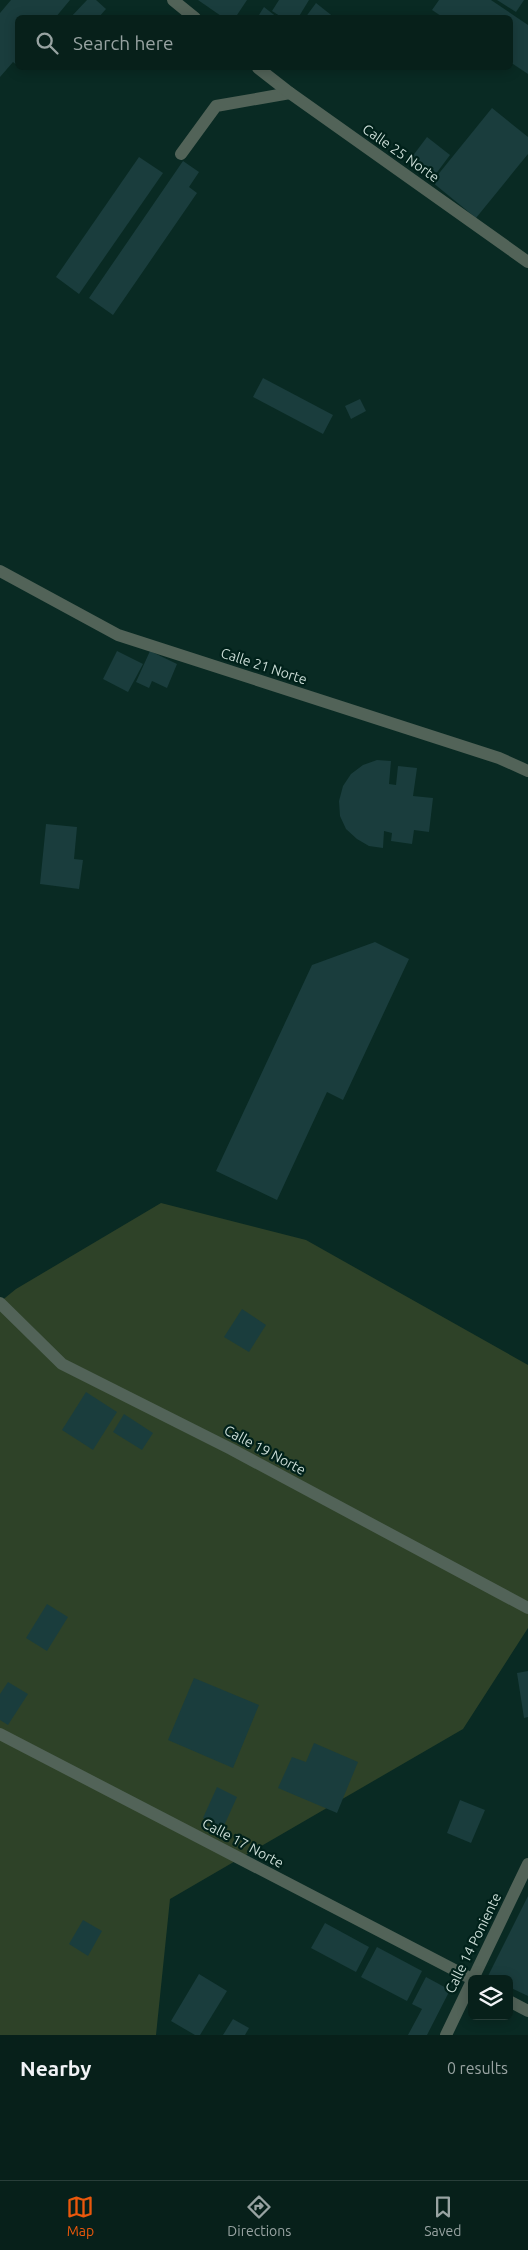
<!DOCTYPE html>
<style>
body{margin:0;font-family:Ubuntu,sans-serif;background:#152d27;color:#f1f3f6}
.controls{position:absolute;right:15px;bottom:15px;display:grid;overflow:hidden;border-radius:8px;box-shadow:0 2px 12px #0003}
.controls button{width:45px;height:45px;display:grid;place-items:center;padding:0;border:0;border-bottom:1px solid #283e39;background:#07201a;color:#f1f3f6;font:25px sans-serif}
.list{margin:0;padding:0;list-style:none}
h2{display:flex;justify-content:space-between;align-items:center;height:65px;margin:0;padding:0 20px;font-size:21px}
h2 small{font-size:16px;font-weight:400;color:#98a3a2}
.icon{flex:none;width:28px;height:28px;fill:none;stroke:currentColor;stroke-width:2;stroke-linecap:round;stroke-linejoin:round}
.map{position:relative;flex:none;width:528px;height:2035px;overflow:hidden}
.search{position:absolute;background:#07201a;box-shadow:0 2px 12px #0003;left:15px;right:15px;top:15px;height:55px;display:flex;align-items:center;gap:12px;box-sizing:border-box;padding:0 18px;border-radius:8px;color:#98a3a2;font-size:19px}
.sheet{height:145px;background:#07201a}
nav{display:flex;justify-content:space-around;align-items:center;box-sizing:border-box;height:70px;border-top:1px solid #283e39;background:#07201a;font-size:14px;color:#98a3a2}
nav a{display:grid;justify-items:center;gap:2px}
nav .on{color:#ea580c}
.map>svg:first-child{display:block}
.green{fill:#2e4228}
.building{fill:#1a3d3d}
.lines{fill:none;stroke-linecap:round;stroke-linejoin:round}
.service{stroke:#526358;stroke-width:12}
.minor{stroke:#526358;stroke-width:12}
.tertiary{stroke:#526358;stroke-width:12}
.labels{text-anchor:middle;dominant-baseline:central;stroke-width:4.5;stroke-linejoin:round;paint-order:stroke}
.street-label{font-size:14px;fill:#cbddd7;stroke:#00211a}
</style>
<div class="map">
<svg width="528" height="2035" viewBox="0 0 528 2035">
<rect width="100%" height="100%" fill="#092a23"/>
<!-- green -->
<polygon class="green" points="161,1203 306,1240 528,1365 528,1628 463,1729 170,1899 156,2035 0,2035 0,1302 16,1289"/>
<!-- building -->
<g class="building">
<polygon points="11,0 70,0 55,18 18,18 18,66 13,62 0,77 0,13"/>
<polygon points="87,0 96,0 106,9 98,18 70,18"/>
<polygon points="198,0 247,0 235,18 224,18"/>
<polygon points="279,0 309,0 298,18 283,18 272,11"/>
<polygon points="439,0 491,0 528,25 528,74 510,62 510,18 444,18 432,10"/>
<polygon points="497,0 524,0 516,12"/>
<polygon points="316,3 335,18 305,18"/>
<polygon points="264,7 278,18 257,18"/>
<polygon points="492,108 528,137 528,154 476,218 432,182"/>
<polygon points="427,137 450,155 432,179 409,161"/>
<polygon points="139,157 163,173 79,294 56,277"/>
<polygon points="183,161 199,172 189,187 197,193 113,315 89,298"/>
<polygon points="263,378 333,415 323,434 253,397"/>
<polygon points="360,399 366,411 351,419 345,406"/>
<polygon points="117,651 143,664 128,692 103,679"/>
<polygon points="150,651 177,664 167,688 152,681 149,688 136,682"/>
<polygon points="377,760 391,761 389,784 396,785 398,766 417,768 413,796 433,798 429,832 414,830 412,844 391,841 392,833 384,831 383,848 369,846 357,839 346,829 340,816 339,801 343,786 351,774 363,765"/>
<polygon points="46,824 77,827 74,859 83,860 79,889 40,884"/>
<polygon points="375,942 409,959 343,1100 327,1092 277,1200 216,1171 312,965"/>
<polygon points="242,1309 266,1325 249,1352 224,1337"/>
<polygon points="86,1392 117,1412 93,1450 62,1430"/>
<polygon points="124,1414 153,1433 142,1450 113,1432"/>
<polygon points="47,1604 68,1617 47,1651 26,1638"/>
<polygon points="528,1671 528,1717 524,1718 517,1673"/>
<polygon points="194,1678 259,1705 233,1768 168,1740"/>
<polygon points="8,1682 28,1694 8,1725 0,1720 0,1694"/>
<polygon points="314,1743 358,1762 337,1813 278,1788 292,1757 306,1762"/>
<polygon points="217,1787 237,1797 223,1828 203,1818"/>
<polygon points="460,1800 485,1810 471,1843 447,1833"/>
<polygon points="528,1896 528,1996 509,1987 509,1979 493,1979 488,1976"/>
<polygon points="83,1920 102,1931 88,1956 69,1944"/>
<polygon points="325,1923 369,1947 356,1972 311,1948"/>
<polygon points="377,1947 422,1971 407,2001 361,1977"/>
<polygon points="199,1974 227,1991 200,2035 195,2035 171,2021"/>
<polygon points="426,1977 450,1990 427,2035 408,2035 422,2009 412,2004"/>
<polygon points="233,2019 249,2028 245,2035 223,2035"/>
</g>
<g class="lines">
<!-- service -->
<polyline class="service" points="181,154 216,106 290,93"/>
<!-- minor -->
<g class="minor">
<polyline points="0,571 118,635 499,758 528,771"/>
<polyline points="0,1303 62,1364 231,1449 528,1608"/>
<polyline points="0,1734 472,1979"/>
<polyline points="509,2001 528,2011"/>
<polyline points="446,2035 528,1864"/>
</g>
<!-- tertiary -->
<g class="tertiary">
<polyline points="173,0 195,18"/>
<polyline points="258,68 290,93 528,262"/>
</g>
</g>
<g class="labels">
<!-- street labels -->
<g class="street-label">
<text transform="translate(401 153) rotate(35)">Calle 25 Norte</text>
<text transform="translate(264 666) rotate(18)">Calle 21 Norte</text>
<text transform="translate(265 1450) rotate(28)">Calle 19 Norte</text>
<text transform="translate(243 1843) rotate(28)">Calle 17 Norte</text>
<text transform="translate(473 1943) rotate(-64)">Calle 14 Poniente</text>
</g>
</g>
</svg>
<div class="controls">
<button><svg class="icon" aria-label="layers" viewBox="0 0 24 24"><path d="M12 4l9 5-9 5-9-5zM3 14l9 5 9-5"/></svg></button>
</div>
<div class="search"><svg class="icon" aria-label="search" viewBox="0 0 24 24"><circle cx="10" cy="10" r="6"/><path d="M15 15l6 6"/></svg>Search here</div>
</div>
<section class="sheet">
<h2>Nearby<small>0 results</small></h2>
<ul class="list">
</ul>
</section>
<nav>
<a class="on"><svg class="icon" aria-label="map" viewBox="0 0 24 24"><path d="M3 6l6-2 6 2 6-2v14l-6 2-6-2-6 2zM9 4v14M15 6v14"/></svg>Map</a>
<a><svg class="icon" aria-label="directions" viewBox="0 0 24 24"><path d="M12 3l9 9-9 9-9-9zM9 14v-3h6M13 9l2 2-2 2"/></svg>Directions</a>
<a><svg class="icon" aria-label="saved" viewBox="0 0 24 24"><path d="M7 4h10v16l-5-4-5 4z"/></svg>Saved</a>
</nav>
